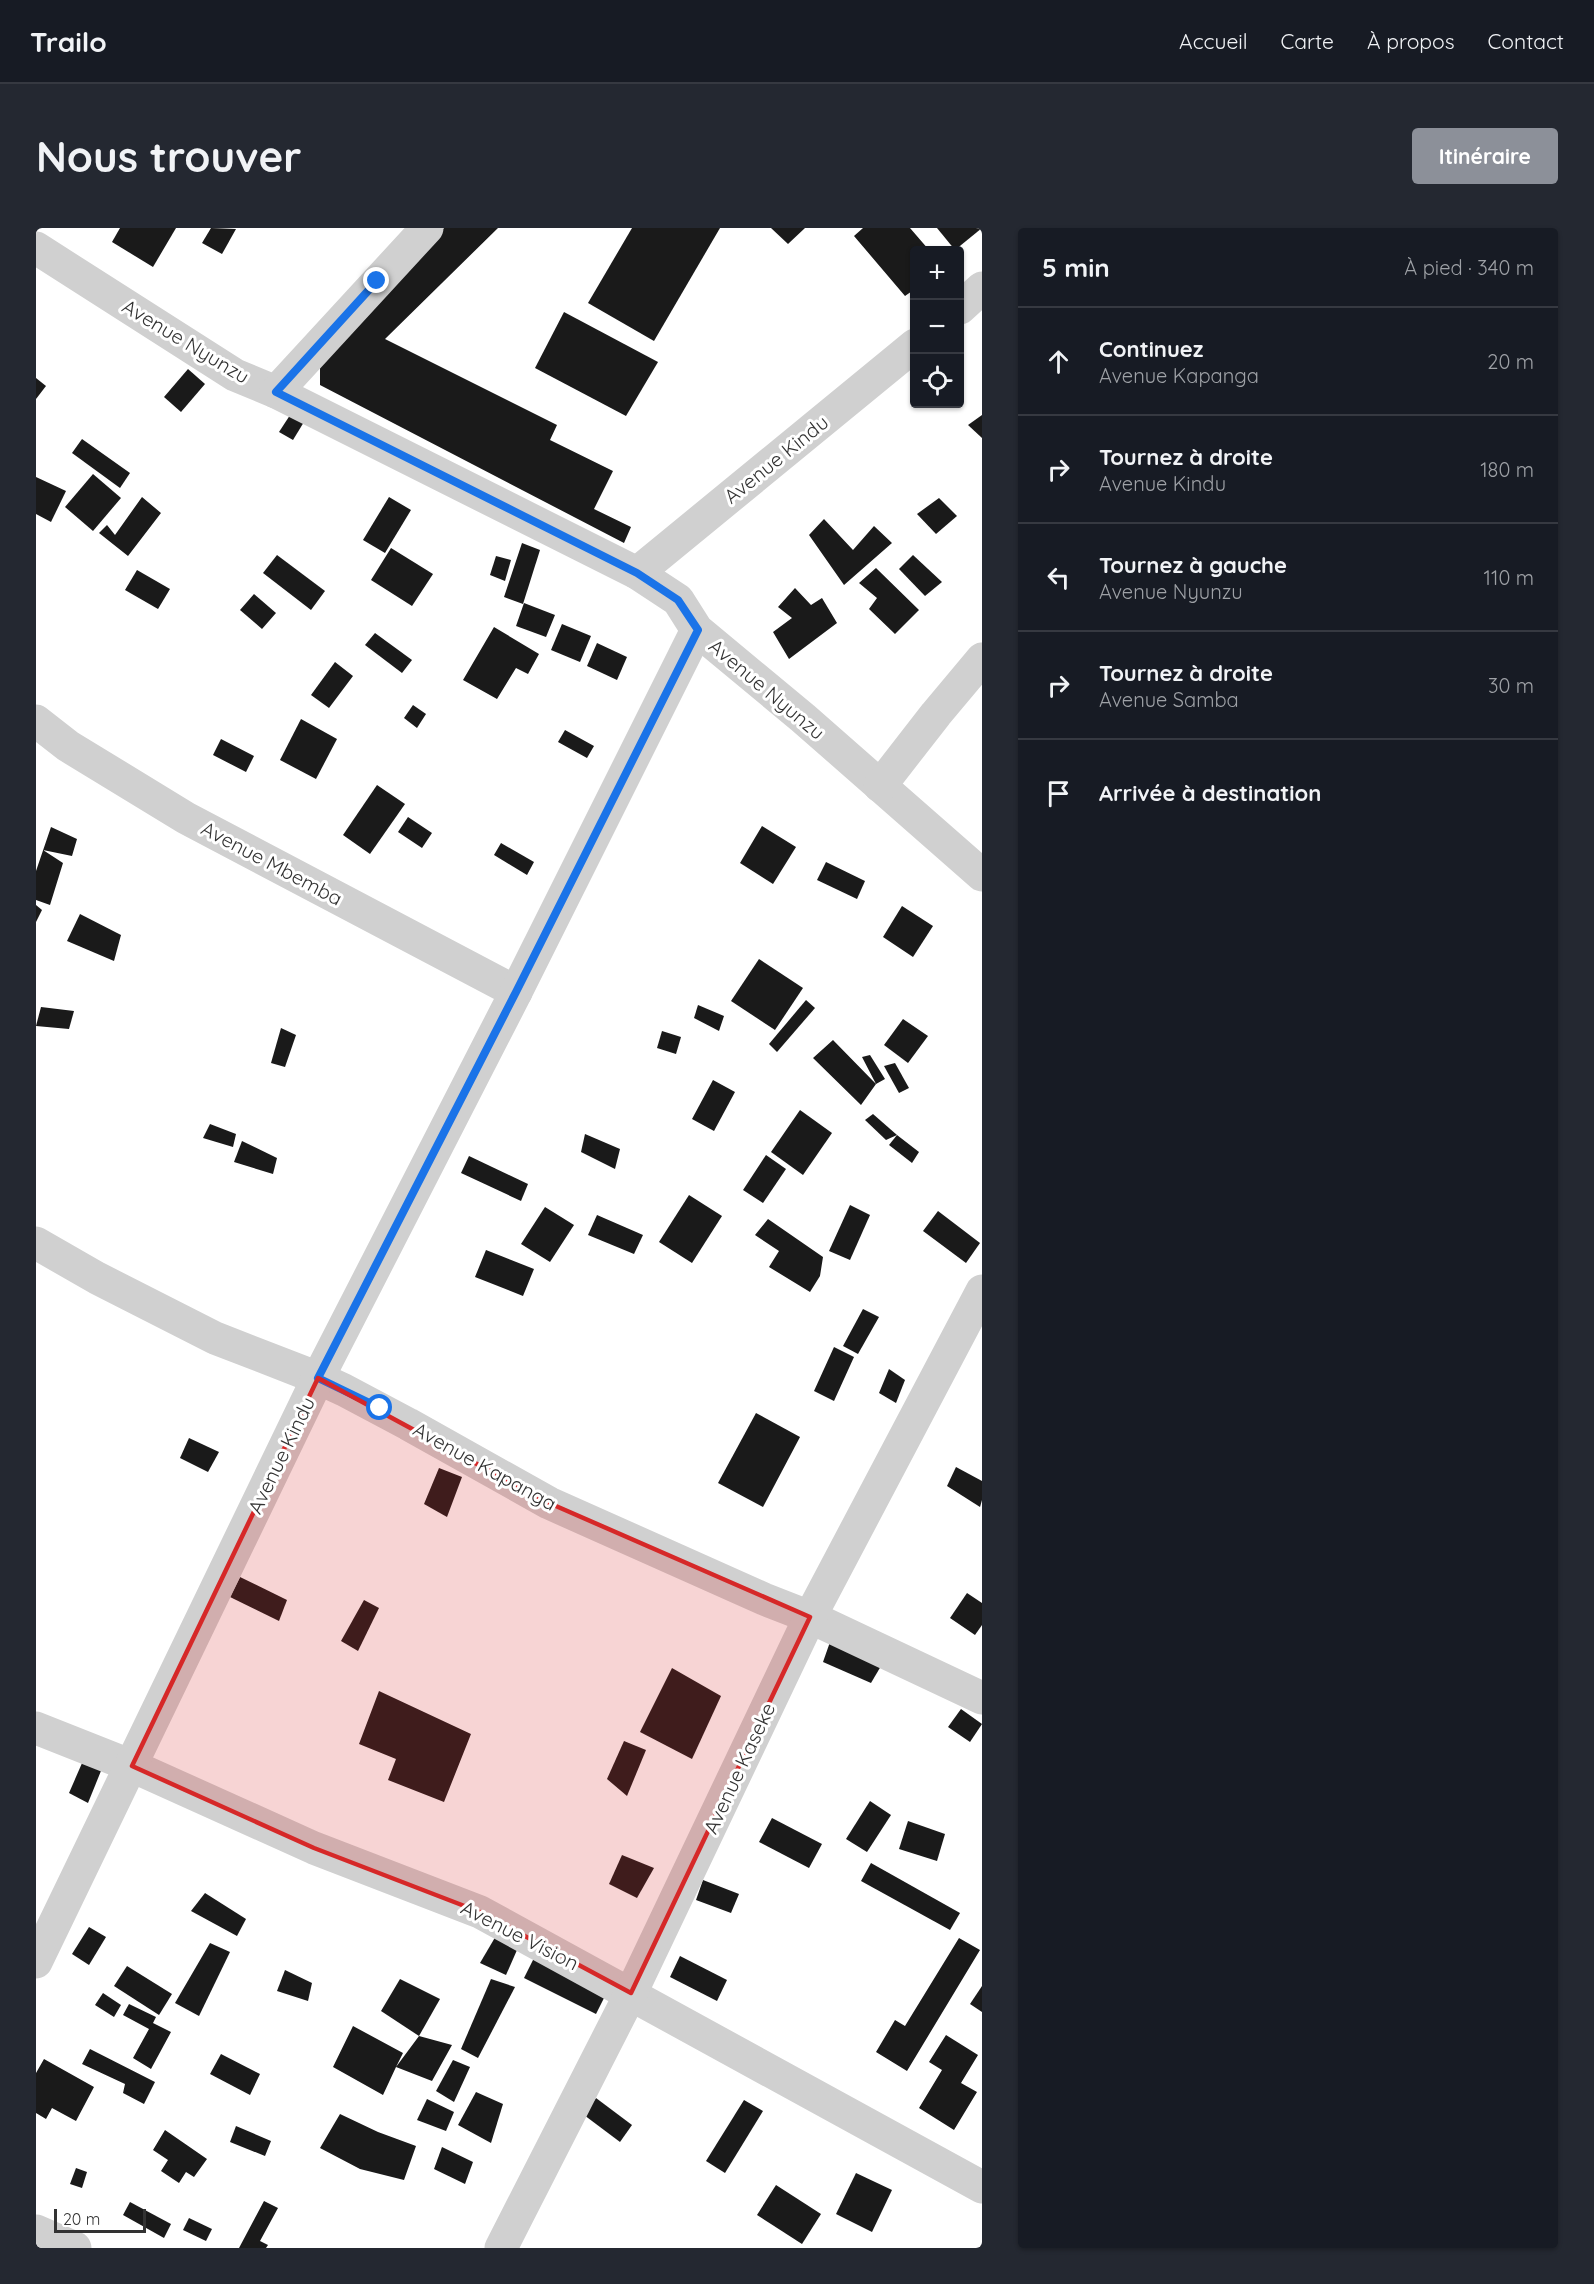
<!DOCTYPE html>
<html lang="fr">
<meta charset="utf-8">
<style>
body{margin:0;font-family:Quicksand,sans-serif;background:#242831;color:#f1f3f6}
.controls{position:absolute;right:18px;top:18px;display:grid;overflow:hidden;border-radius:6px;box-shadow:0 2px 4px #0004}
.controls button{width:54px;height:54px;display:grid;place-items:center;padding:0;border:0;border-bottom:2px solid #363941;background:#171b24;color:#f1f3f6;font:30px sans-serif}
.scale{position:absolute;left:18px;bottom:15px;width:92px;box-sizing:border-box;padding-left:6px;border:3px solid #333;border-top:0;font-size:16px;line-height:21px;white-space:nowrap;color:#333;-webkit-text-stroke:4px #fff;paint-order:stroke}
.stop{position:absolute;width:18px;height:18px;margin:-14px;border:4px solid #1a73e8;border-radius:50%;background:#fff}
.stop.end{background:#1a73e8;border-color:#fff;box-shadow:0 2px 6px #0008}
.list{margin:0;padding:0;list-style:none}
h2{display:flex;justify-content:space-between;align-items:center;height:78px;margin:0;padding:0 24px;font-size:26px}
h2 small{font-size:20px;font-weight:400;color:#9ea1a6}
.list li{display:grid;grid-template-columns:39px 1fr auto;gap:18px;align-items:center;box-sizing:border-box;height:108px;padding:0 24px;border-top:2px solid #363941}
.list b{display:block;font-size:22px;white-space:nowrap}
.list p{margin:0;font-size:20px;white-space:nowrap;color:#9ea1a6}
.list em{font-size:20px;font-style:normal;color:#9ea1a6}
.icon{flex:none;width:33px;height:33px;fill:none;stroke:currentColor;stroke-width:2;stroke-linecap:round;stroke-linejoin:round}
.map{position:relative;flex:none;width:946px;height:2020px;overflow:hidden;border-radius:6px}
header{display:flex;align-items:center;gap:36px;box-sizing:border-box;height:84px;padding:0 30px;background:#171b24;border-bottom:2px solid #363941}
header strong{font-size:28px}
nav{display:flex;gap:33px;margin-inline-start:auto;font-size:21px}
.intro{display:flex;align-items:center;justify-content:space-between;box-sizing:border-box;height:144px;padding:0 36px}
h1{margin:0;font-size:42px}
.button{padding:15px 27px;border-radius:6px;background:#8c9099;color:#fff;font-size:21px;font-weight:700}
main{display:flex;gap:36px;padding:0 36px}
aside{flex:1;background:#171b24;border-radius:6px;box-shadow:0 2px 4px #0004}
.map>svg:first-child{display:block}
.building{fill:#1a1a1a}
.lines{fill:none;stroke-linecap:round;stroke-linejoin:round}
.minor{stroke:#d0d0d0;stroke-width:33}
.route{stroke:#1a73e8;stroke-width:8}
.marked{fill:#d62828;fill-opacity:0.2;stroke:#d62828;stroke-width:4.5;stroke-linejoin:round}
.labels{text-anchor:middle;dominant-baseline:central;stroke-width:6;stroke-linejoin:round;paint-order:stroke}
.street-label{font-size:20px;fill:#333;stroke:#fff}
</style>
<header>
<strong>Trailo</strong>
<nav><a>Accueil</a><a>Carte</a><a>À propos</a><a>Contact</a></nav>
</header>
<div class="intro"><h1>Nous trouver</h1><a class="button">Itinéraire</a></div>
<main>
<div class="map">
<svg width="946" height="2020" viewBox="0 0 946 2020">
<rect width="100%" height="100%" fill="#fff"/>
<!-- building -->
<g class="building">
<polygon points="84,0 140,0 117,39 76,14"/>
<polygon points="175,0 200,1 186,26 166,15"/>
<polygon points="408,0 462,0 349,111 521,197 514,212 577,243 558,281 595,299 588,315 284,157 284,128 313,90"/>
<polygon points="596,0 684,0 618,113 552,75"/>
<polygon points="735,0 769,0 752,16"/>
<polygon points="827,0 874,0 893,22 879,22 879,61 869,68 818,8"/>
<polygon points="901,0 946,0 919,22"/>
<polygon points="528,84 622,134 590,188 499,140"/>
<polygon points="152,141 169,156 145,184 128,169"/>
<polygon points="0,150 10,158 0,171"/>
<polygon points="258,181 271,189 257,212 243,204"/>
<polygon points="946,187 946,210 932,197"/>
<polygon points="46,211 94,245 84,260 36,225"/>
<polygon points="57,246 85,270 57,303 29,279"/>
<polygon points="0,249 30,263 15,294 0,286"/>
<polygon points="106,269 125,285 92,328 63,305 71,297 79,307"/>
<polygon points="353,269 375,282 349,325 327,312"/>
<polygon points="903,270 921,288 900,306 881,286"/>
<polygon points="788,291 817,322 838,298 856,315 808,357 773,307"/>
<polygon points="486,315 504,322 487,376 468,369"/>
<polygon points="355,320 397,346 376,378 335,352"/>
<polygon points="241,327 289,363 275,382 227,345"/>
<polygon points="877,327 906,354 889,368 863,341"/>
<polygon points="460,328 475,332 469,353 454,347"/>
<polygon points="840,340 883,382 859,406 833,381 841,370 823,355"/>
<polygon points="101,342 134,361 122,381 89,362"/>
<polygon points="759,360 775,377 786,370 801,395 753,431 737,404 756,390 742,379"/>
<polygon points="218,366 240,385 226,401 204,382"/>
<polygon points="488,375 519,387 510,409 480,398"/>
<polygon points="526,396 555,408 544,434 515,422"/>
<polygon points="458,399 503,426 492,446 480,440 461,471 427,452"/>
<polygon points="339,405 376,432 366,445 329,417"/>
<polygon points="561,415 591,429 581,452 551,438"/>
<polygon points="299,434 317,448 293,480 275,467"/>
<polygon points="377,477 390,486 381,500 368,490"/>
<polygon points="265,491 301,511 280,551 244,532"/>
<polygon points="529,502 558,518 551,530 522,514"/>
<polygon points="185,511 218,528 210,544 177,527"/>
<polygon points="341,557 369,576 334,626 307,607"/>
<polygon points="372,589 396,605 386,620 362,604"/>
<polygon points="726,598 760,619 737,656 704,635"/>
<polygon points="15,599 41,611 36,628 7,622 27,635 14,677 0,672 0,643"/>
<polygon points="465,615 498,634 491,647 458,627"/>
<polygon points="790,634 829,653 821,671 781,652"/>
<polygon points="0,677 6,682 0,694"/>
<polygon points="866,678 897,698 877,729 847,709"/>
<polygon points="44,686 85,707 78,733 31,713"/>
<polygon points="723,731 767,760 739,802 695,773"/>
<polygon points="770,772 779,780 741,824 733,816"/>
<polygon points="662,777 688,788 683,803 658,790"/>
<polygon points="5,779 38,783 33,801 0,798"/>
<polygon points="867,791 892,808 872,835 848,817"/>
<polygon points="245,800 260,807 249,839 235,835"/>
<polygon points="626,803 645,809 640,826 621,820"/>
<polygon points="797,812 840,856 826,829 834,827 849,851 840,856 825,877 777,830"/>
<polygon points="859,835 873,860 863,865 848,838"/>
<polygon points="677,852 699,864 678,903 656,891"/>
<polygon points="764,882 796,905 767,947 735,924"/>
<polygon points="837,886 861,907 850,912 829,892"/>
<polygon points="174,896 200,906 197,919 167,910"/>
<polygon points="549,906 584,921 579,941 545,924"/>
<polygon points="861,907 883,924 876,935 853,917"/>
<polygon points="206,913 241,930 237,946 198,934"/>
<polygon points="730,927 750,941 727,975 707,962"/>
<polygon points="433,928 492,956 485,973 425,945"/>
<polygon points="653,967 686,988 656,1035 623,1014"/>
<polygon points="814,977 834,987 814,1032 793,1023"/>
<polygon points="509,979 538,997 514,1034 485,1016"/>
<polygon points="902,983 944,1015 930,1035 887,1003"/>
<polygon points="561,987 607,1007 598,1026 552,1007"/>
<polygon points="732,991 787,1029 784,1048 774,1064 733,1039 743,1023 719,1007"/>
<polygon points="450,1022 498,1041 487,1068 439,1049"/>
<polygon points="827,1081 843,1089 822,1126 807,1118"/>
<polygon points="798,1119 818,1129 798,1173 778,1163"/>
<polygon points="853,1141 869,1152 860,1175 843,1165"/>
<polygon points="720,1185 764,1209 727,1279 682,1255"/>
<polygon points="153,1210 183,1224 172,1244 144,1230"/>
<polygon points="920,1239 946,1253 946,1272 944,1279 911,1258"/>
<polygon points="403,1240 426,1249 411,1289 388,1276"/>
<polygon points="204,1349 251,1372 243,1393 194,1369"/>
<polygon points="931,1365 946,1375 946,1397 939,1407 914,1390"/>
<polygon points="328,1372 343,1380 322,1423 305,1413"/>
<polygon points="794,1414 845,1438 835,1455 787,1434"/>
<polygon points="636,1440 685,1468 656,1531 604,1504"/>
<polygon points="343,1463 435,1506 408,1574 352,1552 360,1531 323,1516"/>
<polygon points="925,1481 946,1496 934,1514 912,1499"/>
<polygon points="588,1513 610,1522 591,1568 571,1551"/>
<polygon points="50,1526 69,1533 52,1575 33,1565"/>
<polygon points="834,1573 855,1587 831,1624 810,1611"/>
<polygon points="736,1590 786,1616 773,1640 723,1614"/>
<polygon points="872,1593 909,1606 901,1633 863,1621"/>
<polygon points="586,1627 618,1640 601,1670 573,1656"/>
<polygon points="835,1635 924,1685 914,1702 825,1653"/>
<polygon points="667,1652 703,1666 695,1685 660,1672"/>
<polygon points="169,1665 210,1691 201,1708 155,1683"/>
<polygon points="53,1699 70,1709 53,1737 36,1726"/>
<polygon points="464,1701 485,1713 470,1747 444,1735"/>
<polygon points="923,1710 944,1722 871,1843 840,1824 859,1792 869,1798"/>
<polygon points="174,1715 194,1724 163,1788 139,1775"/>
<polygon points="644,1728 691,1752 681,1773 634,1749"/>
<polygon points="498,1730 570,1766 560,1786 488,1750"/>
<polygon points="91,1738 136,1766 123,1787 78,1758"/>
<polygon points="249,1742 276,1755 272,1773 241,1763"/>
<polygon points="364,1751 404,1771 383,1808 345,1783"/>
<polygon points="455,1751 479,1759 442,1830 425,1821"/>
<polygon points="946,1758 946,1784 934,1776"/>
<polygon points="67,1765 85,1777 78,1789 59,1777"/>
<polygon points="93,1776 120,1789 117,1795 135,1804 115,1841 97,1830 113,1801 87,1787"/>
<polygon points="317,1798 367,1825 360,1839 383,1808 416,1817 396,1853 360,1839 347,1867 297,1839"/>
<polygon points="910,1807 942,1827 925,1855 941,1864 918,1902 883,1880 906,1842 893,1834"/>
<polygon points="54,1821 119,1854 108,1876 87,1865 89,1856 46,1836"/>
<polygon points="185,1826 224,1846 214,1867 174,1846"/>
<polygon points="8,1831 58,1859 40,1893 16,1880 10,1891 0,1885 0,1845"/>
<polygon points="417,1832 434,1839 418,1874 400,1863"/>
<polygon points="440,1864 467,1876 455,1915 422,1897"/>
<polygon points="560,1870 596,1897 584,1914 548,1887"/>
<polygon points="391,1871 418,1884 410,1903 381,1892"/>
<polygon points="708,1872 727,1883 689,1945 670,1933"/>
<polygon points="304,1886 342,1904 380,1918 368,1952 324,1941 284,1920"/>
<polygon points="200,1898 235,1913 229,1928 194,1914"/>
<polygon points="129,1902 171,1931 158,1949 150,1944 143,1955 125,1943 132,1932 117,1922"/>
<polygon points="406,1919 437,1934 429,1956 398,1941"/>
<polygon points="40,1940 51,1944 46,1960 34,1956"/>
<polygon points="820,1945 856,1962 836,2004 800,1986"/>
<polygon points="740,1957 785,1986 766,2016 721,1987"/>
<polygon points="228,1973 242,1980 224,2013 232,2017 230,2020 203,2020"/>
<polygon points="94,1974 135,1996 128,2010 87,1987"/>
<polygon points="153,1990 176,2001 170,2013 147,2002"/>
</g>
<g class="lines">
<!-- minor -->
<g class="minor">
<polyline points="0,20 199,147 240,164 601,345 642,372 661,402 767,490 946,647"/>
<polyline points="924,80 946,60"/>
<polyline points="240,164 391,0"/>
<polyline points="601,345 879,117"/>
<polyline points="0,493 32,518 150,590 480,764"/>
<polyline points="844,558 900,486 946,431"/>
<polyline points="0,1015 61,1050 179,1110 282,1150 308,1162 372,1196 513,1275 728,1371 774,1389 946,1470"/>
<polyline points="0,1500 96,1538 278,1620 444,1684 946,1959"/>
<polyline points="0,1734 282,1150 480,764 661,402"/>
<polyline points="0,2003 39,2020"/>
<polyline points="465,2020 595,1765 774,1389 946,1063"/>
</g>
</g>
<g class="lines">
<!-- route -->
<polyline class="route" points="341,53 240,164 601,345 642,372 662,402 480,764 282,1150 344,1180"/>
</g>
<!-- marked area -->
<path class="marked" d="M282 1150 513 1275 774 1389 595 1765 444 1684 278 1620 96 1538Z"/>
<g class="labels">
<!-- street labels -->
<g class="street-label">
<text transform="translate(150 113) rotate(31)">Avenue Nyunzu</text>
<text transform="translate(740 231) rotate(-39)">Avenue Kindu</text>
<text transform="translate(731 461) rotate(40)">Avenue Nyunzu</text>
<text transform="translate(236 635) rotate(28)">Avenue Mbemba</text>
<text transform="translate(245 1227) rotate(-64)">Avenue Kindu</text>
<text transform="translate(449 1238) rotate(29)">Avenue Kapanga</text>
<text transform="translate(703 1540) rotate(-65)">Avenue Kaseke</text>
<text transform="translate(484 1707) rotate(27)">Avenue Vision</text>
</g>
</g>
</svg>
<div class="controls">
<button>+</button>
<button>−</button>
<button><svg class="icon" aria-label="locate" viewBox="0 0 24 24"><circle cx="12" cy="12" r="6"/><path d="M12 2v4M12 18v4M2 12h4M18 12h4"/></svg></button>
</div>
<div class="scale">20 m</div>
<div class="stop" style="left:344px;top:1180px"></div>
<div class="stop end" style="left:341px;top:53px"></div>
</div>
<aside>
<h2>5 min<small>À pied · 340 m</small></h2>
<ul class="list">
<li><svg class="icon" aria-label="ahead" viewBox="0 0 24 24"><path d="M12 20V5M6 11l6-6 6 6"/></svg><div><b>Continuez</b><p>Avenue Kapanga</p></div><em>20 m</em></li>
<li><svg class="icon" aria-label="right" viewBox="0 0 24 24"><path d="M7 20v-9h11M14 6l5 5-5 5"/></svg><div><b>Tournez à droite</b><p>Avenue Kindu</p></div><em>180 m</em></li>
<li><svg class="icon" aria-label="left" viewBox="0 0 24 24"><path d="M17 20v-9H6M10 6l-5 5 5 5"/></svg><div><b>Tournez à gauche</b><p>Avenue Nyunzu</p></div><em>110 m</em></li>
<li><svg class="icon" aria-label="right" viewBox="0 0 24 24"><path d="M7 20v-9h11M14 6l5 5-5 5"/></svg><div><b>Tournez à droite</b><p>Avenue Samba</p></div><em>30 m</em></li>
<li><svg class="icon" aria-label="arrive" viewBox="0 0 24 24"><path d="M6 21V4h12l-3 4 3 4H6"/></svg><div><b>Arrivée à destination</b></div></li>
</ul>
</aside>
</main>
